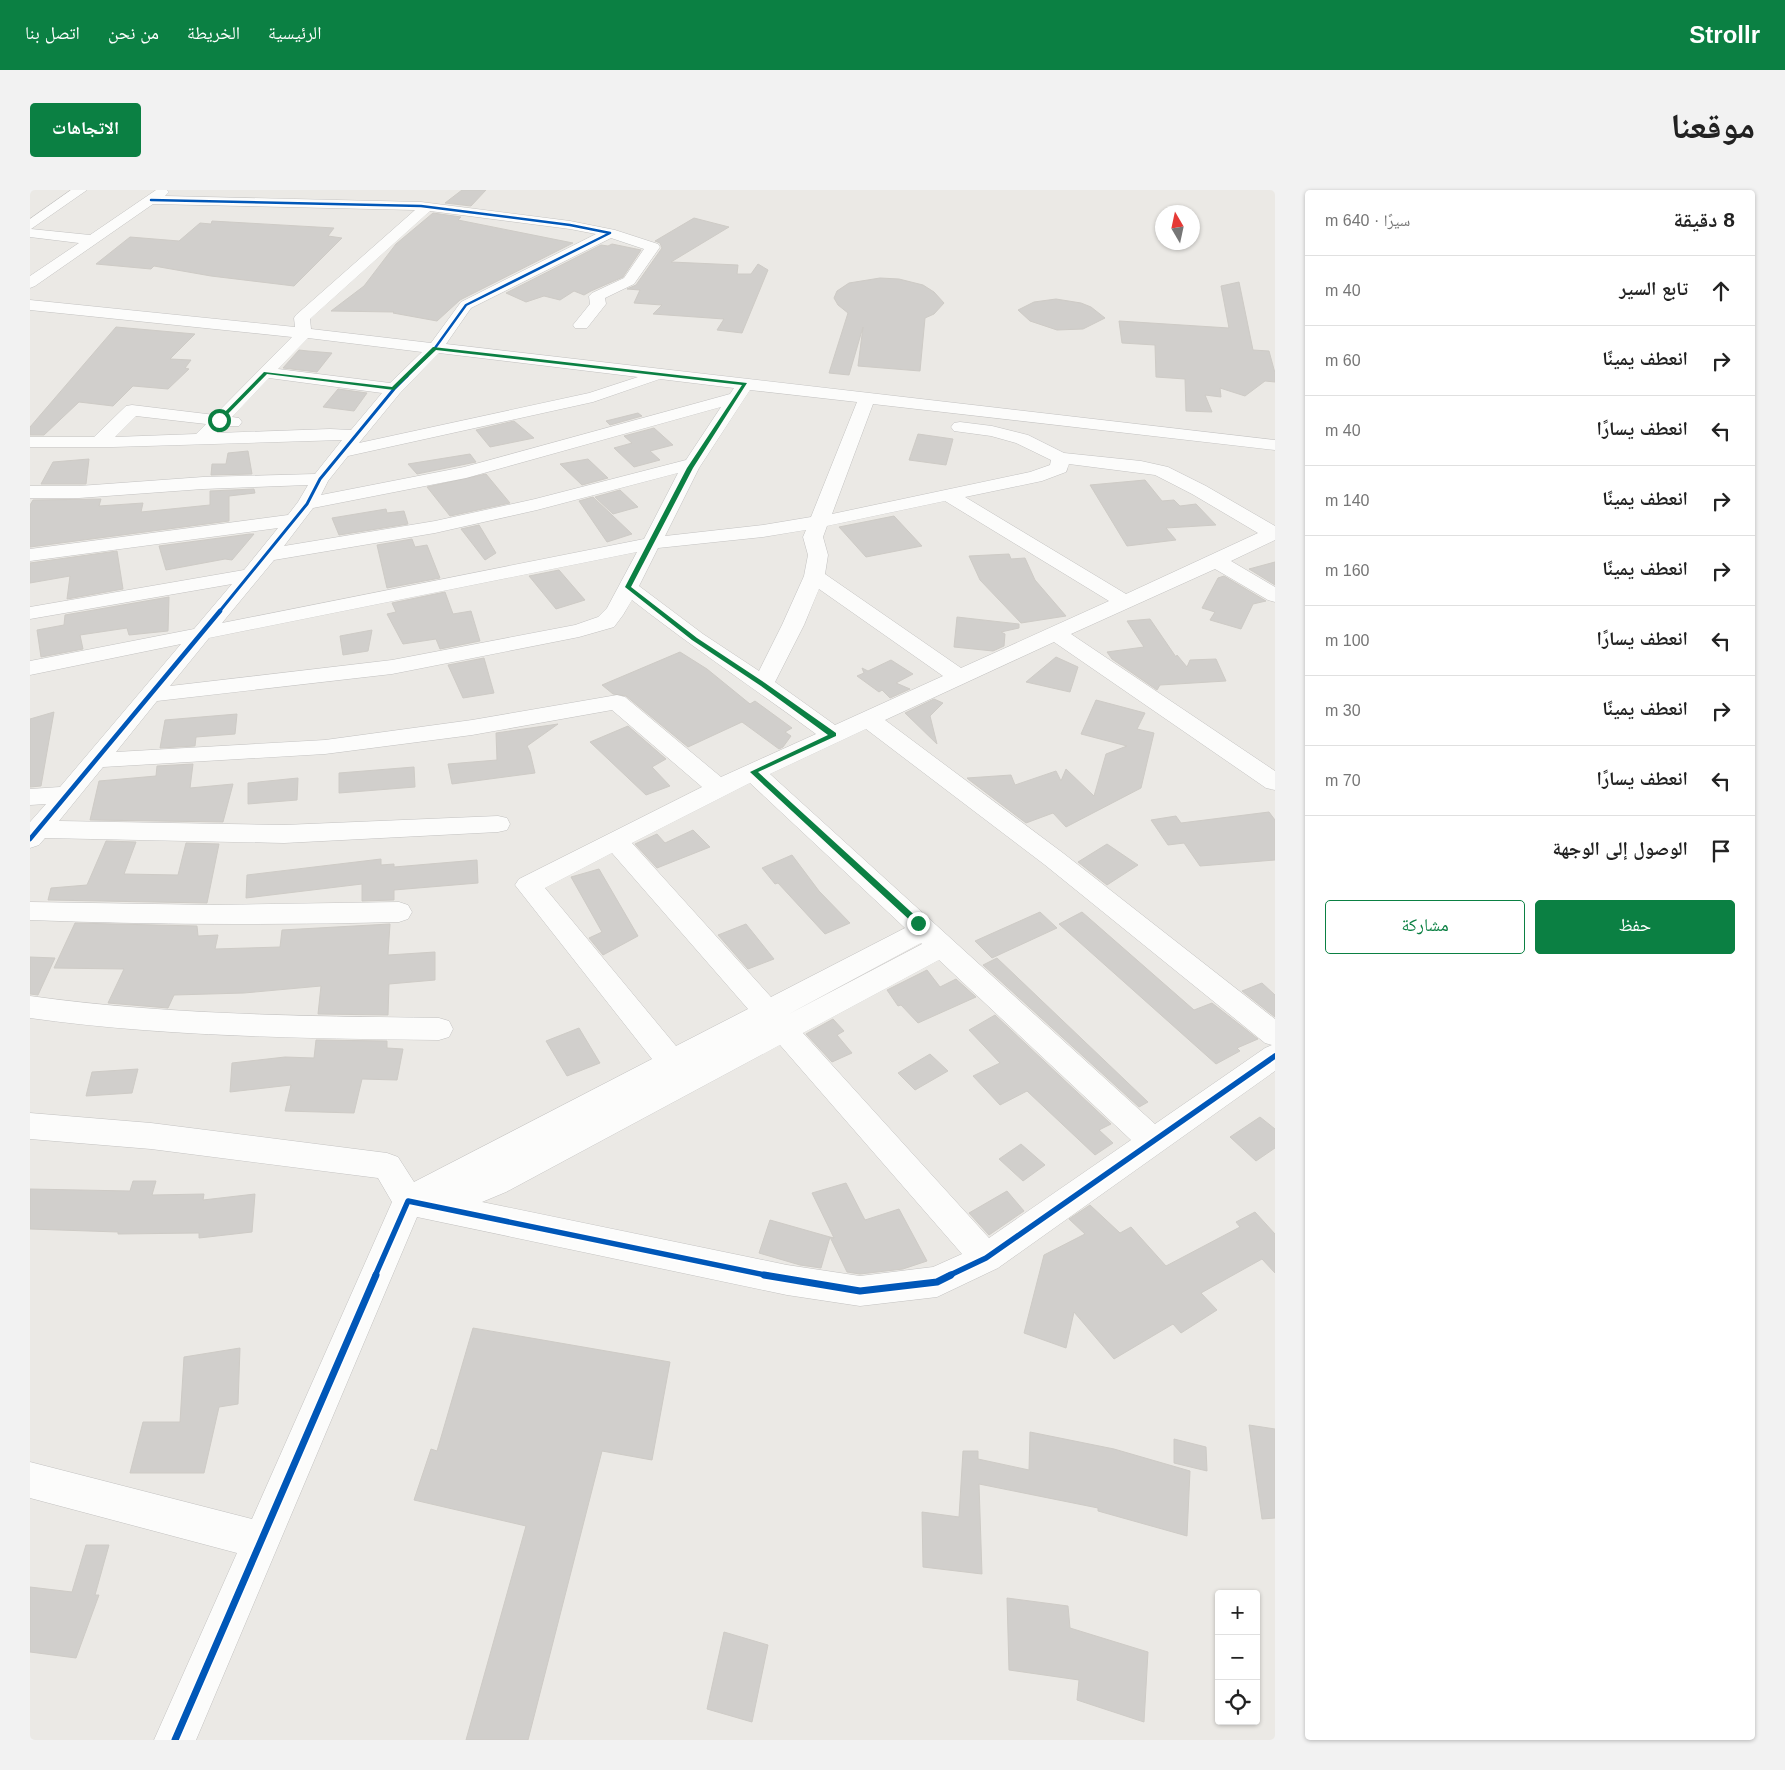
<!DOCTYPE html>
<html lang="ar">
<meta charset="utf-8">
<style>
body{margin:0;font-family:Helvetica,"Noto Naskh Arabic",sans-serif;background:#f2f2f2;color:#222;direction:rtl}
.controls{position:absolute;right:15px;bottom:15px;display:grid;overflow:hidden;border-radius:5px;box-shadow:0 1px 4px #0004}
.controls button{width:45px;height:45px;display:grid;place-items:center;padding:0;border:0;border-bottom:1px solid #e0e0e0;background:#fff;color:#222;font:25px sans-serif}
.compass{position:absolute;left:1125px;top:15px;width:45px;height:45px;border-radius:50%;background:#fff;box-shadow:0 1px 4px #0004;rotate:351deg}
.stop{position:absolute;width:15px;height:15px;margin:-11px;border:4px solid #0b8043;border-radius:50%;background:#fff}
.stop.end{background:#0b8043;border-color:#fff;box-shadow:0 1px 5px #0008}
.list{margin:0;padding:0;list-style:none}
h2{display:flex;justify-content:space-between;align-items:center;height:65px;margin:0;padding:0 20px;font-size:21px}
h2 small{font-size:16px;font-weight:400;color:#767676}
.list li{display:grid;grid-template-columns:32px 1fr auto;gap:15px;align-items:center;box-sizing:border-box;height:70px;padding:0 20px;border-top:1px solid #e0e0e0}
.list b{display:block;font-size:19px;white-space:nowrap}
.list em{font-size:16px;font-style:normal;color:#767676}
.actions{display:flex;gap:10px;padding:15px 20px}
.actions a{flex:1;padding:11px 0;border:1px solid #0b8043;border-radius:5px;text-align:center;font-size:18px;color:#0b8043}
.actions .main{background:#0b8043;color:#fff}
.icon{flex:none;width:28px;height:28px;fill:none;stroke:currentColor;stroke-width:2;stroke-linecap:round;stroke-linejoin:round}
.map{position:relative;flex:none;width:1245px;height:1550px;overflow:hidden;direction:ltr;border-radius:5px}
header{display:flex;align-items:center;gap:30px;box-sizing:border-box;height:70px;padding:0 25px;background:#0b8043;color:#fff}
header strong{font-size:24px}
nav{display:flex;gap:28px;margin-inline-start:auto;font-size:18px}
.intro{display:flex;align-items:center;justify-content:space-between;box-sizing:border-box;height:120px;padding:0 30px}
h1{margin:0;font-size:35px}
.button{padding:12px 22px;border-radius:5px;background:#0b8043;color:#fff;font-size:18px;font-weight:700}
main{display:flex;gap:30px;padding:0 30px}
aside{flex:1;background:#fff;border-radius:5px;box-shadow:0 1px 4px #0004}
.map>svg:first-child{display:block}
.building{fill:#d1cfcc;stroke:#cecbc6}
.lines{fill:none;stroke-linecap:round;stroke-linejoin:round}
.minor-casing{stroke:#c3c2c1;stroke-width:1}
.minor{fill:#fcfcfb;fill-rule:evenodd}
.cycleway-far4-casing{stroke:#fff;stroke-width:4.5}
.cycleway-far3-casing{stroke:#fff;stroke-width:5}
.cycleway-far2-casing{stroke:#fff;stroke-width:7}
.cycleway-far1-casing{stroke:#fff;stroke-width:9}
.cycleway-casing{stroke:#fff;stroke-width:10}
.cycleway-far4{stroke:#0057b8;stroke-width:2.5}
.cycleway-far3{stroke:#0057b8;stroke-width:3}
.cycleway-far2{stroke:#0057b8;stroke-width:4.5}
.cycleway-far1{stroke:#0057b8;stroke-width:5.5}
.cycleway{stroke:#0057b8;stroke-width:7}
.route{fill:#0b8043}
</style>
<header>
<strong>Strollr</strong>
<nav><a>الرئيسية</a><a>الخريطة</a><a>من نحن</a><a>اتصل بنا</a></nav>
</header>
<div class="intro"><h1>موقعنا</h1><a class="button">الاتجاهات</a></div>
<main>
<aside>
<h2>8 دقيقة<small>سيرًا · 640 m</small></h2>
<ul class="list">
<li><svg class="icon" aria-label="ahead" viewBox="0 0 24 24"><path d="M12 20V5M6 11l6-6 6 6"/></svg><div><b>تابع السير</b></div><em>40 m</em></li>
<li><svg class="icon" aria-label="right" viewBox="0 0 24 24"><path d="M7 20v-9h11M14 6l5 5-5 5"/></svg><div><b>انعطف يمينًا</b></div><em>60 m</em></li>
<li><svg class="icon" aria-label="left" viewBox="0 0 24 24"><path d="M17 20v-9H6M10 6l-5 5 5 5"/></svg><div><b>انعطف يسارًا</b></div><em>40 m</em></li>
<li><svg class="icon" aria-label="right" viewBox="0 0 24 24"><path d="M7 20v-9h11M14 6l5 5-5 5"/></svg><div><b>انعطف يمينًا</b></div><em>140 m</em></li>
<li><svg class="icon" aria-label="right" viewBox="0 0 24 24"><path d="M7 20v-9h11M14 6l5 5-5 5"/></svg><div><b>انعطف يمينًا</b></div><em>160 m</em></li>
<li><svg class="icon" aria-label="left" viewBox="0 0 24 24"><path d="M17 20v-9H6M10 6l-5 5 5 5"/></svg><div><b>انعطف يسارًا</b></div><em>100 m</em></li>
<li><svg class="icon" aria-label="right" viewBox="0 0 24 24"><path d="M7 20v-9h11M14 6l5 5-5 5"/></svg><div><b>انعطف يمينًا</b></div><em>30 m</em></li>
<li><svg class="icon" aria-label="left" viewBox="0 0 24 24"><path d="M17 20v-9H6M10 6l-5 5 5 5"/></svg><div><b>انعطف يسارًا</b></div><em>70 m</em></li>
<li><svg class="icon" aria-label="arrive" viewBox="0 0 24 24"><path d="M6 21V4h12l-3 4 3 4H6"/></svg><div><b>الوصول إلى الوجهة</b></div></li>
</ul>
<div class="actions"><a class="main">حفظ</a><a>مشاركة</a></div>
</aside>
<div class="map">
<svg width="1245" height="1550" viewBox="0 0 1245 1550">
<rect width="100%" height="100%" fill="#ebe9e5"/>
<!-- building -->
<g class="building">
<polygon points="432,0 456,0 441,16 415,13"/>
<polygon points="403,23 431,27 428,30 543,53 430,110 407,131 363,123 364,122 301,121 334,96 366,54"/>
<polygon points="664,28 699,37 641,72 708,75 707,84 721,84 728,74 738,80 712,143 687,140 694,129 623,124 632,115 604,113 610,100 597,99 606,95 632,58 630,53 625,51"/>
<polygon points="182,31 304,38 298,46 312,48 264,96 181,86 124,76 121,79 66,74 100,47 149,51 170,33 181,34"/>
<polygon points="582,54 611,60 593,87 561,101 554,105 544,101 530,110 514,106 496,112 476,103 571,55 578,56"/>
<polygon points="850,88 869,89 893,95 904,102 914,113 904,124 895,128 890,181 828,176 833,137 819,185 799,183 818,123 808,115 804,108 807,101 819,93"/>
<polygon points="1209,92 1223,160 1239,161 1245,183 1245,192 1235,191 1215,206 1190,198 1191,207 1175,205 1182,222 1156,221 1155,189 1126,187 1125,155 1092,153 1089,131 1199,138 1191,96"/>
<polygon points="1026,109 1051,113 1061,117 1075,128 1053,139 1027,140 1000,131 988,120 1004,112"/>
<polygon points="86,137 165,144 140,169 161,170 155,178 159,179 138,199 103,196 83,216 49,212 14,245 0,245 0,237"/>
<polygon points="269,160 278,161 302,163 287,182 253,178"/>
<polygon points="308,199 337,203 324,221 293,217"/>
<polygon points="608,223 612,226 580,235 576,231"/>
<polygon points="484,231 504,248 460,257 446,240"/>
<polygon points="624,238 643,255 620,261 630,270 604,277 584,258 602,253 594,246"/>
<polygon points="888,244 923,249 916,275 879,270"/>
<polygon points="218,261 222,284 181,285 182,274 196,274 198,263"/>
<polygon points="440,264 446,272 387,284 378,274"/>
<polygon points="59,269 56,294 11,294 23,272"/>
<polygon points="558,269 578,288 552,295 530,274"/>
<polygon points="456,284 480,313 420,326 397,297"/>
<polygon points="1115,290 1132,311 1144,310 1150,316 1166,314 1186,335 1136,338 1146,350 1097,356 1060,295"/>
<polygon points="224,299 225,303 199,306 199,331 0,357 0,315 3,310 71,309 69,316 113,313 111,322 180,315 180,301"/>
<polygon points="590,300 608,317 583,324 565,307"/>
<polygon points="563,307 602,344 577,352 549,311"/>
<polygon points="356,319 357,323 374,321 378,334 309,345 302,328"/>
<polygon points="864,326 892,356 836,367 809,337"/>
<polygon points="449,335 466,363 455,370 431,339"/>
<polygon points="220,344 224,344 202,370 195,369 136,380 129,356"/>
<polygon points="382,349 385,357 397,355 410,388 357,398 347,355"/>
<polygon points="87,361 93,399 37,409 40,386 0,393 0,373"/>
<polygon points="979,364 981,369 995,368 1005,390 1036,426 991,433 950,390 939,366"/>
<polygon points="1245,372 1245,395 1219,379"/>
<polygon points="529,380 548,402 555,410 526,419 499,386"/>
<polygon points="1194,386 1236,411 1223,414 1211,439 1180,430 1185,422 1172,418 1188,388"/>
<polygon points="415,402 423,424 441,421 450,451 410,459 406,449 373,454 357,424 366,422 362,413"/>
<polygon points="139,407 138,441 99,445 97,438 50,445 53,459 11,467 7,440 34,435 35,425"/>
<polygon points="927,427 989,434 989,438 971,442 975,444 974,456 963,461 924,457"/>
<polygon points="1120,429 1146,467 1147,465 1157,477 1160,470 1186,469 1196,491 1130,495 1127,500 1082,469 1077,462 1114,457 1097,431"/>
<polygon points="342,440 338,461 313,465 310,446"/>
<polygon points="650,462 677,479 720,514 725,511 762,538 755,542 761,546 753,557 749,559 712,532 658,557 596,506 583,504 572,495"/>
<polygon points="1026,467 1048,477 1040,502 996,492"/>
<polygon points="454,468 464,503 433,508 418,475"/>
<polygon points="861,470 883,484 866,493 880,499 860,508 852,500 849,502 827,486 834,483 832,478 838,481"/>
<polygon points="904,509 913,513 900,526 907,554 875,523"/>
<polygon points="1066,510 1115,523 1107,539 1124,543 1111,598 1036,637 1023,623 996,633 938,589 937,588 981,585 985,595 1026,581 1031,591 1036,579 1064,606 1076,564 1097,556 1051,544"/>
<polygon points="24,522 11,596 0,597 0,529"/>
<polygon points="207,524 205,544 166,547 165,556 130,558 135,530"/>
<polygon points="528,534 497,556 500,562 505,583 422,594 418,574 467,570 466,543"/>
<polygon points="598,536 636,569 622,577 640,596 616,605 560,552"/>
<polygon points="163,574 160,598 203,594 193,632 60,630 69,591 126,586 127,576"/>
<polygon points="384,577 385,597 309,603 309,583"/>
<polygon points="268,588 267,610 218,614 218,593"/>
<polygon points="1239,622 1245,630 1245,670 1170,676 1154,653 1138,655 1121,630 1146,626 1151,633"/>
<polygon points="663,640 680,657 627,678 605,654 627,644 635,653"/>
<polygon points="76,651 106,652 94,684 148,685 156,653 189,654 177,713 18,710 21,698 57,695"/>
<polygon points="1077,654 1108,675 1077,695 1048,672"/>
<polygon points="762,665 789,701 820,733 795,744 748,693 745,694 732,678"/>
<polygon points="351,669 351,675 364,674 364,677 447,670 448,693 364,700 364,710 332,711 332,694 216,708 217,685"/>
<polygon points="569,679 608,746 573,765 559,748 572,742 541,687"/>
<polygon points="1010,722 1027,738 962,768 945,751"/>
<polygon points="1052,722 1164,820 1182,813 1228,849 1207,858 1210,861 1186,874 1029,734"/>
<polygon points="45,733 167,736 168,746 188,745 185,759 250,757 252,740 360,734 358,765 405,762 405,790 359,794 358,825 288,824 291,796 214,803 144,805 138,818 78,813 94,779 24,778"/>
<polygon points="716,734 744,769 718,779 688,745"/>
<polygon points="0,767 25,768 8,805 0,804"/>
<polygon points="967,768 1118,912 1109,917 953,775"/>
<polygon points="897,780 910,797 926,789 946,807 888,833 871,815 868,816 857,800"/>
<polygon points="1232,793 1245,805 1245,827 1212,801"/>
<polygon points="965,825 1081,934 1069,940 1083,953 1065,965 997,901 970,915 943,886 970,873 939,840"/>
<polygon points="803,829 814,841 807,845 822,863 802,872 776,844"/>
<polygon points="549,838 570,873 537,886 516,851"/>
<polygon points="286,850 357,851 357,858 373,859 367,890 332,889 324,923 255,921 261,895 200,902 202,873 255,867 284,868"/>
<polygon points="900,864 918,881 885,900 868,883"/>
<polygon points="108,879 102,903 56,906 62,882"/>
<polygon points="1230,927 1245,939 1245,958 1226,971 1200,947"/>
<polygon points="991,954 1015,975 993,991 969,969"/>
<polygon points="103,991 126,991 122,1005 174,1004 173,1010 225,1004 222,1042 169,1048 169,1043 88,1044 88,1042 0,1039 0,999 100,1001"/>
<polygon points="816,993 835,1030 869,1019 897,1071 873,1079 830,1084 817,1082 800,1047 804,1048 782,1003"/>
<polygon points="977,1001 994,1021 959,1045 939,1023"/>
<polygon points="1060,1015 1090,1043 1101,1037 1136,1076 1210,1037 1206,1032 1225,1022 1245,1044 1245,1083 1232,1069 1171,1103 1187,1120 1151,1143 1143,1134 1084,1169 1044,1122 1036,1158 994,1143 1014,1065 1055,1044 1039,1029"/>
<polygon points="740,1030 800,1047 791,1078 770,1075 729,1063"/>
<polygon points="443,1138 640,1172 622,1270 572,1261 498,1550 436,1550 496,1336 384,1310 401,1259 407,1261"/>
<polygon points="210,1158 208,1214 189,1217 174,1283 100,1283 113,1232 150,1232 154,1167"/>
<polygon points="1219,1235 1245,1239 1245,1328 1232,1329"/>
<polygon points="1000,1242 1084,1259 1160,1281 1157,1346 1068,1321 1068,1318 949,1294 952,1384 893,1377 892,1322 929,1327 933,1261 948,1261 948,1269 999,1280"/>
<polygon points="1144,1249 1176,1257 1177,1281 1144,1273"/>
<polygon points="56,1355 79,1355 65,1405 69,1405 46,1468 0,1462 0,1397 42,1402"/>
<polygon points="977,1408 1038,1416 1040,1438 1118,1462 1114,1532 1047,1510 1049,1490 979,1480"/>
<polygon points="694,1442 738,1455 722,1532 677,1519"/>
</g>
<g class="lines">
<defs>
<g id="minor">
<path d="M41 0H57L1 39 60 45 126 0H137L139 2 135 6 391 12 540 31 585 40 628 54 630 57 604 94 575 108 576 114 557 138H545L543 135 560 114 559 106 562 103 594 88 614 59 581 48 441 118 416 154 1245 250V260L843 214 802 324 1000 282 1020 275 1021 270 986 253 961 246 924 241 921 237 924 233 930 232 962 236 998 245 1034 263 1111 271 1138 277 1176 296 1245 336V350L1201 371 1245 397V412L1238 410 1185 379 1041 444 1245 581V600L1236 598 1024 452 855 530 1033 663 1245 829V881L968 1078 907 1107 830 1116 757 1105 387 1027 166 1550H124L207 1363 0 1308V1272L222 1329 362 1012 348 988 121 959 0 949V923L121 933 357 963 368 967 384 992 622 869 485 695 489 689 672 597 582 520 442 545 295 564 73 577 29 631 254 635 468 626 477 628 480 634 477 640 468 642 254 653 15 648 9 655 0 658V632L16 614 0 615V599L30 597 151 454 0 485V471L164 439 202 394 0 429V417L214 380 248 338 0 371V359L258 325 268 312 278 295 173 299 49 308H0V296H49L173 287 285 284 312 250 83 257H0V247H64L96 216 102 215 185 225 262 147 0 120V110L265 137 264 128 266 125 385 20 123 14 5 96 0 98V86L49 53 0 47V29ZM400 21 540 39 566 44 431 112 401 153 281 139 280 129ZM278 148 392 162 360 193 248 179ZM409 163 608 187 559 203 329 253 370 203ZM239 188 352 203 321 240 300 239 187 243 193 236H209L212 232 209 228 202 227ZM630 189 704 198 700 204 434 277 291 305 298 291 318 266 563 212ZM720 200 827 212 781 327 733 335 635 346 669 278ZM691 217 656 270 505 309 405 331 254 356 283 318 436 288ZM106 226 176 234 166 244 85 247ZM1039 274 1125 285 1162 304 1228 343 1096 404 935 307 1012 291 1036 282ZM648 283 614 349 192 433 244 370 405 343 507 320ZM915 311 1079 411 931 478 795 384 798 365 793 347 797 336ZM776 340 773 347 778 365 774 386 752 435 729 481 673 444 609 396 628 358 733 347ZM607 362 577 418 568 427 545 435 362 470 140 496 179 448ZM789 399 913 486 805 535 745 492 774 435ZM602 410C662 457 725 499 786 544L691 587 595 507 587 505 442 530 295 550 86 562 127 511 362 484 549 447 584 437 593 425ZM836 539 1015 675 1235 853 1242 855 1235 858 1125 934 740 584ZM720 593 875 738 741 807 602 653ZM582 663 718 819 646 856 515 698ZM891 753 892 754 757 825ZM909 770 1101 950 959 1048 773 843ZM750 855 932 1064 903 1077 830 1086 757 1075 452 1012 476 1002Z"/>
<path d="M0 712 185 715 369 712 378 715 382 722 378 729 369 732C246 735 123 735 0 730Z"/>
<path d="M0 806C136 825 272 826 409 828L419 831 423 839 419 847 409 850C272 848 136 847 0 828Z"/>
</g>
</defs>
<!-- minor casing -->
<use href="#minor" class="minor-casing"/>
<!-- minor -->
<use href="#minor" class="minor"/>
<defs>
<polyline id="cycleway-far4" points="121,10 391,16 540,35 580,43 436,115 405,158 376,187"/>
<polyline id="cycleway-far3" points="189,422 277,314 290,289 364,199 377,186"/>
<polyline id="cycleway-far2" points="0,649 190,421"/>
<g id="cycleway-far1">
<polyline points="345,1086 378,1011 740,1086"/>
<polyline points="918,1086 956,1068 1245,866"/>
</g>
<g id="cycleway">
<polyline points="734,1085 830,1101 907,1092 921,1085"/>
<polyline points="145,1550 346,1085"/>
</g>
</defs>
<!-- cycleway-far4 casing -->
<use href="#cycleway-far4" class="cycleway-far4-casing"/>
<!-- cycleway-far3 casing -->
<use href="#cycleway-far3" class="cycleway-far3-casing"/>
<!-- cycleway-far2 casing -->
<use href="#cycleway-far2" class="cycleway-far2-casing"/>
<!-- cycleway-far1 casing -->
<use href="#cycleway-far1" class="cycleway-far1-casing"/>
<!-- cycleway casing -->
<use href="#cycleway" class="cycleway-casing"/>
<!-- cycleway-far4 -->
<use href="#cycleway-far4" class="cycleway-far4"/>
<!-- cycleway-far3 -->
<use href="#cycleway-far3" class="cycleway-far3"/>
<!-- cycleway-far2 -->
<use href="#cycleway-far2" class="cycleway-far2"/>
<!-- cycleway-far1 -->
<use href="#cycleway-far1" class="cycleway-far1"/>
<!-- cycleway -->
<use href="#cycleway" class="cycleway"/>
</g>
<!-- route -->
<polygon class="route" points="403,157 717,193 663,278 601,397 667,448 735,493 806,543 806,546 728,582 891,731 891,735 885,735 720,582 798,545 731,496 662,450 595,397 657,278 712,195 406,160 364,200 237,184 191,231 187,230 234,182 362,197"/>
</svg>
<div class="controls">
<button>+</button>
<button>−</button>
<button><svg class="icon" aria-label="locate" viewBox="0 0 24 24"><circle cx="12" cy="12" r="6"/><path d="M12 2v4M12 18v4M2 12h4M18 12h4"/></svg></button>
</div>
<svg class="compass" viewBox="-18 -18 36 36"><path d="M0-13l5 13h-10z" fill="#e53935"/><path d="M0 13l5-13h-10z" fill="#767676"/></svg>
<div class="stop" style="left:189px;top:230px"></div>
<div class="stop end" style="left:888px;top:733px"></div>
</div>
</main>
